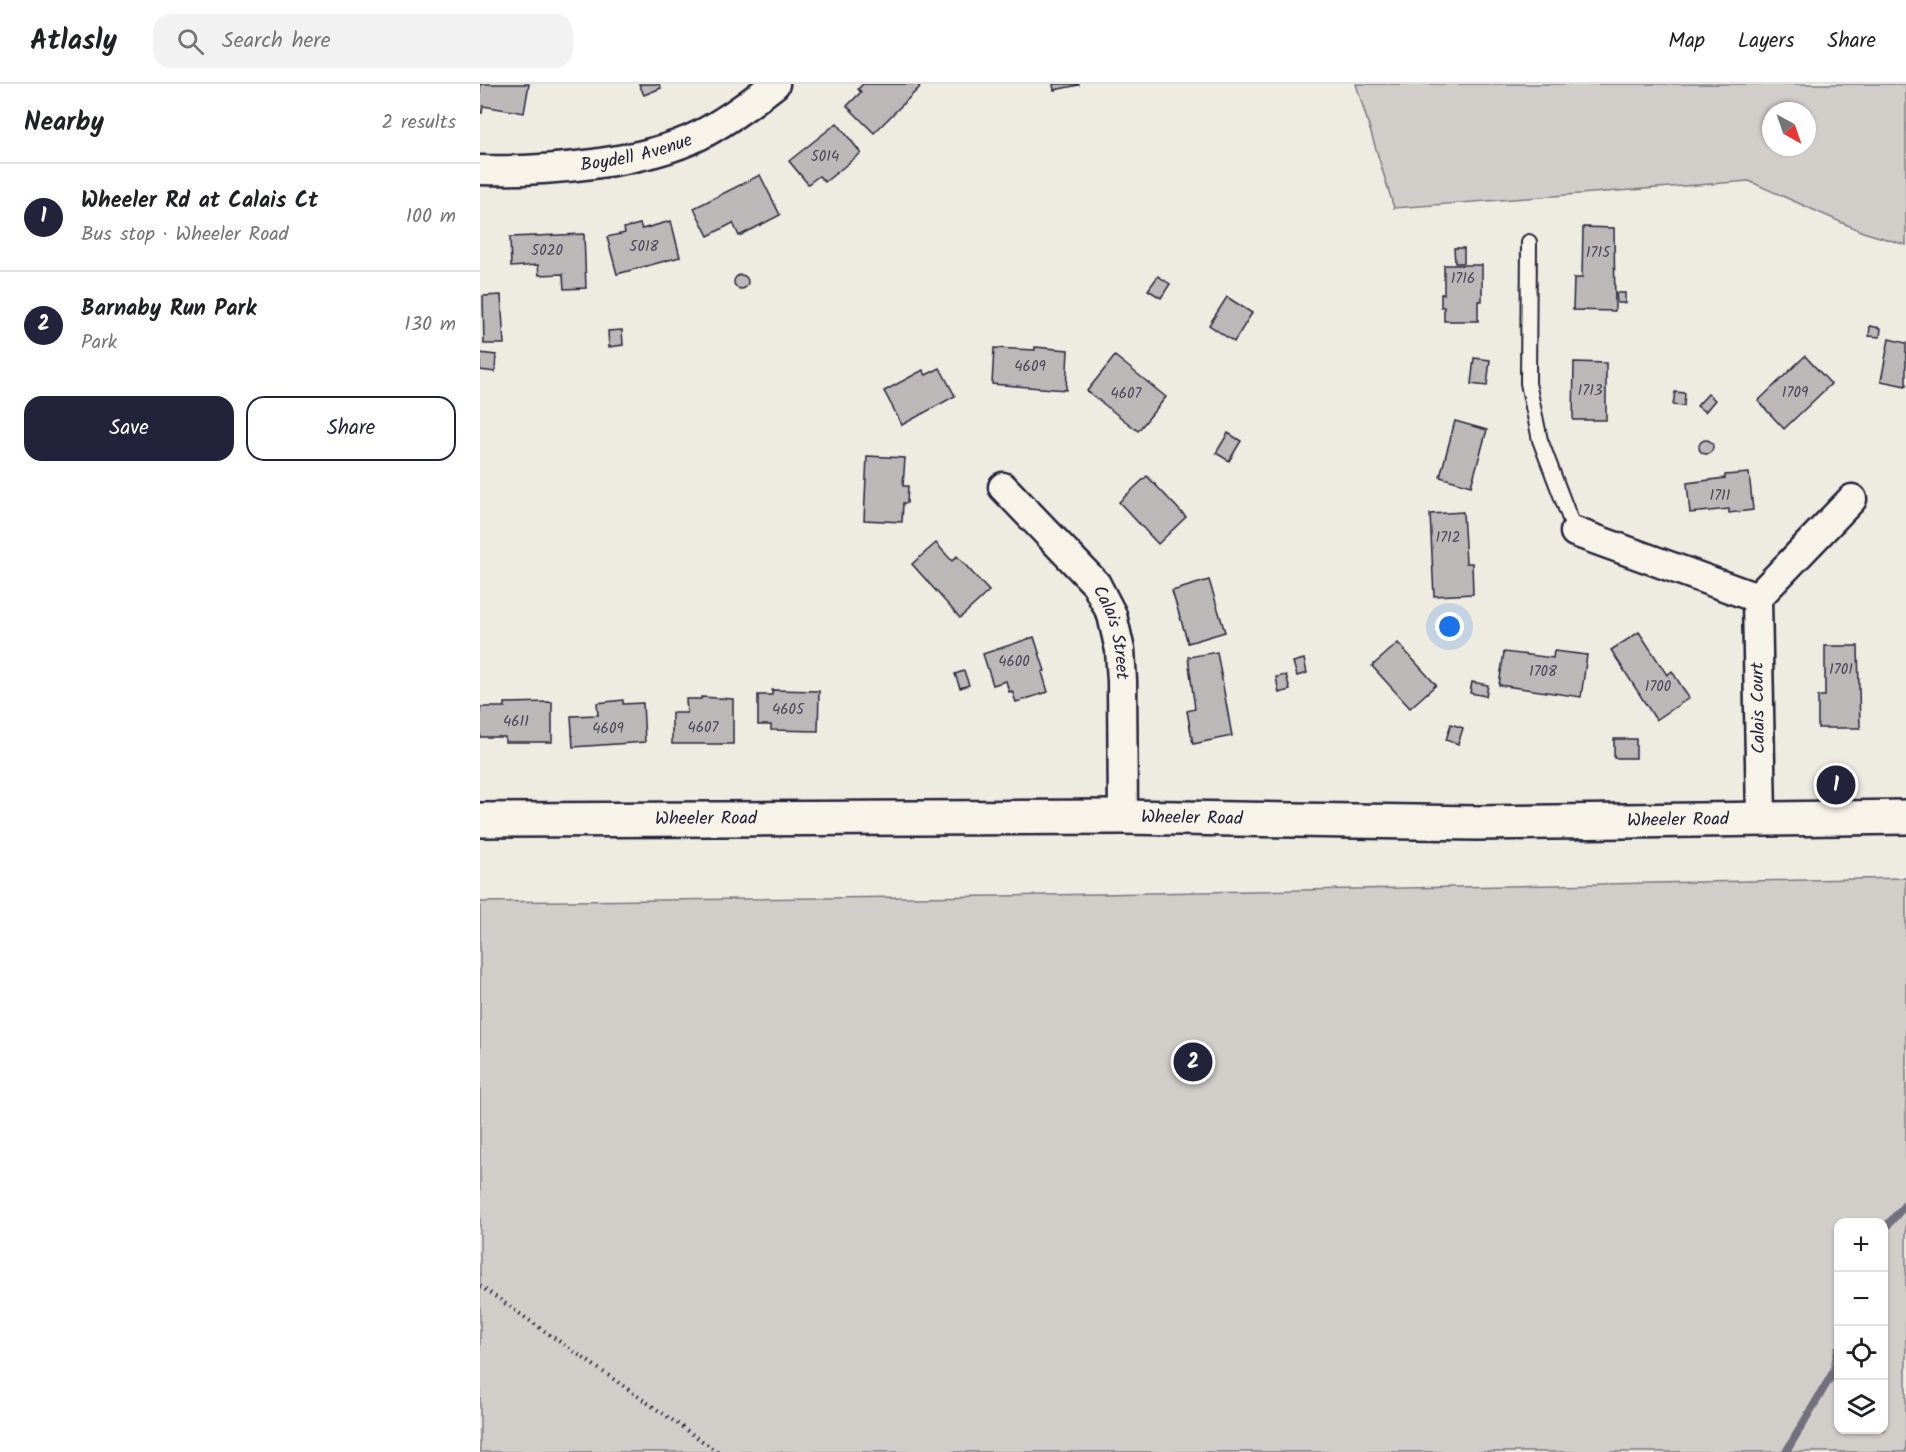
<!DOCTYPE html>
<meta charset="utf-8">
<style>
body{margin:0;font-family:Kalam,sans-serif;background:#f2f2f2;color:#202124}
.controls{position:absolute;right:18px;bottom:18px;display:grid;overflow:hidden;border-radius:12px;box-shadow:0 2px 4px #0004}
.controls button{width:54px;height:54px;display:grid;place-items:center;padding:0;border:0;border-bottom:2px solid #e0e0e0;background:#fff;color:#202124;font:30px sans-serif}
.compass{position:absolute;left:1282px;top:18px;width:54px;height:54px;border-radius:50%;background:#fff;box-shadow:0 2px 4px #0004;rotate:140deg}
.you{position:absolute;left:970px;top:543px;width:21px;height:21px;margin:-15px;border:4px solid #fff;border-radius:50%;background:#1a73e8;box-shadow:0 0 0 9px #1a73e833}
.badge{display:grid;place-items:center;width:39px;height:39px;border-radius:50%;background:#22223b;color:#fff;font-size:20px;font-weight:700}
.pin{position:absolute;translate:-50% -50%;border:3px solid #fff;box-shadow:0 2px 6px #0006}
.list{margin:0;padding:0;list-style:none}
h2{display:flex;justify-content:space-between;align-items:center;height:78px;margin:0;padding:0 24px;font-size:26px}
h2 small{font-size:20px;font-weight:400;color:#757577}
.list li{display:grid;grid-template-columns:39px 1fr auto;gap:18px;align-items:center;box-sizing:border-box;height:108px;padding:0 24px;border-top:2px solid #e0e0e0}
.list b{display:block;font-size:22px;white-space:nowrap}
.list p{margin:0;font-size:20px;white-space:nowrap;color:#757577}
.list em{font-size:20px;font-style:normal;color:#757577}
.actions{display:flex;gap:12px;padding:18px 24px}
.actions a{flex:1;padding:14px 0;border:2px solid #22223b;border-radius:18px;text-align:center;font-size:21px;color:#22223b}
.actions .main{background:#22223b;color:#fff}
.icon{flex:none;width:33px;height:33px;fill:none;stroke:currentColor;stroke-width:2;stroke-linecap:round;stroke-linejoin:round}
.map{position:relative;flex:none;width:1426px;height:1368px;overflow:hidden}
header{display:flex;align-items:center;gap:36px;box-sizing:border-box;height:84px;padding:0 30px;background:#fff;border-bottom:2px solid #e0e0e0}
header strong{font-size:28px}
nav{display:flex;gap:33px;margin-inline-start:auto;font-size:21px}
.search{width:420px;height:54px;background:#f2f2f2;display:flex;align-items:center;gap:15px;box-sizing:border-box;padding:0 21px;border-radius:18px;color:#757577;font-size:22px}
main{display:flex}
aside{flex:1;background:#fff}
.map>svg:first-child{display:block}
.green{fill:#d1cdc9;stroke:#7a7882;stroke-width:1.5;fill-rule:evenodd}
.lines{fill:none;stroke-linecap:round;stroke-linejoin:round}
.stream{stroke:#716f7b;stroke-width:8}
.building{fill:#bbb8b7;stroke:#22223b;stroke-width:1.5}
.lane-casing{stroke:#22223b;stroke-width:18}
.street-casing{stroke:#22223b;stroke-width:33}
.secondary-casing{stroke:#22223b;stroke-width:38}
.path{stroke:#22223b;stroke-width:4;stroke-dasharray:1.5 4.5;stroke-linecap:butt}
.lane{stroke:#f7f3e8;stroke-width:14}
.street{stroke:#f7f3e8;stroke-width:28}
.secondary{stroke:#f7f3e8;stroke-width:33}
.labels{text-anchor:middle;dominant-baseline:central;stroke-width:6;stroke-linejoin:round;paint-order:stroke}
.number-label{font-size:15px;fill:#48485a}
.street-label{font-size:18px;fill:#22223b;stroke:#f7f3e8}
</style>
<header>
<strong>Atlasly</strong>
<div class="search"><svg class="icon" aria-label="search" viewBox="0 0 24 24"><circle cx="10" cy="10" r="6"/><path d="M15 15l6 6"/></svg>Search here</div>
<nav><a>Map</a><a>Layers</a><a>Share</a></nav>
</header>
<main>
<aside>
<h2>Nearby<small>2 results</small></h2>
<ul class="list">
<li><span class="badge">1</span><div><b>Wheeler Rd at Calais Ct</b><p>Bus stop · Wheeler Road</p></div><em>100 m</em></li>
<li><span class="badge">2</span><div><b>Barnaby Run Park</b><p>Park</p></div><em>130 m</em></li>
</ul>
<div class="actions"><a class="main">Save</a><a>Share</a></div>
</aside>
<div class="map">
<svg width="1426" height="1368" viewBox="0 0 1426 1368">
<rect width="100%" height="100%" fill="#eeebe1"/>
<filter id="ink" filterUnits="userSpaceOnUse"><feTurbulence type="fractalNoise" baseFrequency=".0167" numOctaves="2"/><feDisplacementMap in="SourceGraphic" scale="12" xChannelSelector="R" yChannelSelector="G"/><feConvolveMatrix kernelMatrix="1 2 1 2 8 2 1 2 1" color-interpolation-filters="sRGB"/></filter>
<g filter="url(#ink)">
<!-- green -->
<g class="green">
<path d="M876 0H1426V161L1383 148 1269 97 914 124ZM1291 27H1327V63H1291Z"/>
<path d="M1426 794V1368H0V818L520 812ZM1358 1138H1404V1346H1358Z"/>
</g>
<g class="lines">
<!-- stream -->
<g class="stream">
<polyline points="1404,1145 1426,1120"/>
<polyline points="1306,1368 1354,1287 1358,1265"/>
</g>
</g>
<!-- building -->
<g class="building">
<polygon points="0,0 49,0 44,29 3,22 2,29 0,28"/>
<polygon points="159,0 179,0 181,4 164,11"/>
<polygon points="383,0 437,0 440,3 394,49 367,22 381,8 378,5"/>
<polygon points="573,0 599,0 599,1 574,6"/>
<polygon points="357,39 381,69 345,98 339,92 328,100 309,77"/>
<polygon points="280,91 300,131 259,152 253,139 228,152 214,124"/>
<polygon points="191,137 200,173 137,190 127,153 145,149 144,144 160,140 162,145"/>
<polygon points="1103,143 1134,144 1135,227 1093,226 1094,194 1102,194"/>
<polygon points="104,150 106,204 84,205 83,190 59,191 58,181 31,183 30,153"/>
<polygon points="974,164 984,164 984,179 975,179"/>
<polygon points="964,181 1002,181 1002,217 998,217 998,237 964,237 964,223 961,223 961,210 964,210"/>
<circle cx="261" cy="198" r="7"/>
<polygon points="678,192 690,200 681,214 668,206"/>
<polygon points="1136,209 1145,209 1145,219 1137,219"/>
<polygon points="21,211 24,260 4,260 3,212"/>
<polygon points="747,213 772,229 754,258 729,241"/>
<polygon points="1390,242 1401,244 1400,253 1389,252"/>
<polygon points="142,246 143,261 129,263 128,247"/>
<polygon points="1409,255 1426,259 1426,302 1401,297"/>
<polygon points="555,263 588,266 586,306 512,300 514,264 555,266"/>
<polygon points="0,269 16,271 15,288 0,286"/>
<polygon points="635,272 686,313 658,347 607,307"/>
<polygon points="1325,272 1351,300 1304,345 1278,317"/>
<polygon points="994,274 1010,276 1007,302 991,300"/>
<polygon points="1094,278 1126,279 1126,336 1093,336"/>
<polygon points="460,284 475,312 422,341 404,307 443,286 446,291"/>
<polygon points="1195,308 1205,309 1204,322 1193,321"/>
<polygon points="1228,310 1235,316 1225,328 1217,322"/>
<polygon points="975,337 1007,346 991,402 960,393"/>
<polygon points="748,349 761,357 749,377 736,369"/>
<circle cx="1226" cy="363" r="7"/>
<polygon points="387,372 425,374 423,402 428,402 427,419 423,419 422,438 384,436"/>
<polygon points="1269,389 1273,426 1249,429 1249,425 1210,429 1207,399 1245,394 1245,391"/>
<polygon points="667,392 706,433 678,460 639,418"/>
<polygon points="983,428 986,479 992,479 993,510 954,512 950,430"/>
<polygon points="456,459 472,477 477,472 509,507 480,534 432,480"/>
<polygon points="729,496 745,548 708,559 692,507"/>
<polygon points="1159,548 1187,591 1192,587 1209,614 1176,636 1131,566"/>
<polygon points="554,553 565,587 562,588 568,608 536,618 532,607 529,608 526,597 513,601 503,570"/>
<polygon points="918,559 956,601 930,624 892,582"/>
<polygon points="1345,562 1378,562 1380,644 1338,644 1338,612 1345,612"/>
<polygon points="1074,567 1107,571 1101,613 1019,601 1024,568 1073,574"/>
<polygon points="737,568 752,652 713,660 707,627 715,625 708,573"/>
<polygon points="824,575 827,589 817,592 813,578"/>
<polygon points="484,587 489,601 480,604 475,590"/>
<polygon points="806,591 810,606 799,609 796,593"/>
<polygon points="992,598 1008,601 1006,612 990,609"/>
<polygon points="292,606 339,607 338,647 291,646 291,641 278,641 278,611 292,611"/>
<polygon points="221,613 253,615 253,660 192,660 192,629 207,629 206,615 221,615"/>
<polygon points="143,616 143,620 163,619 165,658 93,663 91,632 118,631 117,619"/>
<polygon points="72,618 72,658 25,658 25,653 0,653 0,623 25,623 25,619"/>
<polygon points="971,640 983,644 978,660 966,656"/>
<rect x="1134" y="655" width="22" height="19"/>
</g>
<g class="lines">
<defs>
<polyline id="lane" points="1049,158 1048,299 1060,356 1095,448"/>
<g id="street">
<path id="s1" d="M0 86C62 88 164 80 220 51 247 37 271 19 295 0"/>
<path id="s2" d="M523 403 616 500 632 531 640 566 642 597 643 733"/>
<polyline points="1095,448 1277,514"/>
<polyline points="1281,734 1277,514 1372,415"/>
</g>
<g id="secondary">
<path id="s3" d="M0 736 643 733 996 739 1426 733"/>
</g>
</defs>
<!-- lane casing -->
<use href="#lane" class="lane-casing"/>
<!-- street casing -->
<use href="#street" class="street-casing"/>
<!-- secondary casing -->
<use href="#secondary" class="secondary-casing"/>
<!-- path -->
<polyline class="path" points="0,1202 238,1368"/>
<!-- lane -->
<use href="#lane" class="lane"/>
<!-- street -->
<use href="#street" class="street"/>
<!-- secondary -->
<use href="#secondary" class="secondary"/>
</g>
</g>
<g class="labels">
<!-- number labels -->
<g class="number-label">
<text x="345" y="73">5014</text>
<text x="164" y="163">5018</text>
<text x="67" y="167">5020</text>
<text x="1118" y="169">1715</text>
<text x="983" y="195">1716</text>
<text x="550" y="283">4609</text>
<text x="1110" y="307">1713</text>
<text x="1315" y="309">1709</text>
<text x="646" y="310">4607</text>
<text x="1240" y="412">1711</text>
<text x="968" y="454">1712</text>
<text x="534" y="578">4600</text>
<text x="1361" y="586">1701</text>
<text x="1063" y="588">1708</text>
<text x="1178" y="603">1700</text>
<text x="308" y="626">4605</text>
<text x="36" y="638">4611</text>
<text x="223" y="644">4607</text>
<text x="128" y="645">4609</text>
</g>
<!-- street labels -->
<g class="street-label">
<text stroke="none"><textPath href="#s1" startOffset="158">Boydell Avenue</textPath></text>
<text stroke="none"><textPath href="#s2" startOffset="186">Calais Street</textPath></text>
<text transform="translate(1279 624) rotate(-91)">Calais Court</text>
<text stroke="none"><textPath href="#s3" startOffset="712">Wheeler Road</textPath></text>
<text stroke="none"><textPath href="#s3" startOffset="226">Wheeler Road</textPath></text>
<text stroke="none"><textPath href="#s3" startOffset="1198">Wheeler Road</textPath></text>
</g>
</g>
</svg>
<div class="controls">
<button>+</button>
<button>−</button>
<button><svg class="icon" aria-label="locate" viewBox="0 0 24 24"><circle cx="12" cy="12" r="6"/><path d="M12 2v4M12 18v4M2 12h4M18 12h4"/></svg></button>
<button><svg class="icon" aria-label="layers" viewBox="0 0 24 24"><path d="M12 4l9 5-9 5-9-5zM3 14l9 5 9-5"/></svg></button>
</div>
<svg class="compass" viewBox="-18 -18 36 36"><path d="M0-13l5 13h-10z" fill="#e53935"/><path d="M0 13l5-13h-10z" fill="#757577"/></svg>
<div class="you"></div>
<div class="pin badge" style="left:1356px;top:701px">1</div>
<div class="pin badge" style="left:713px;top:978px">2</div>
</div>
</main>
